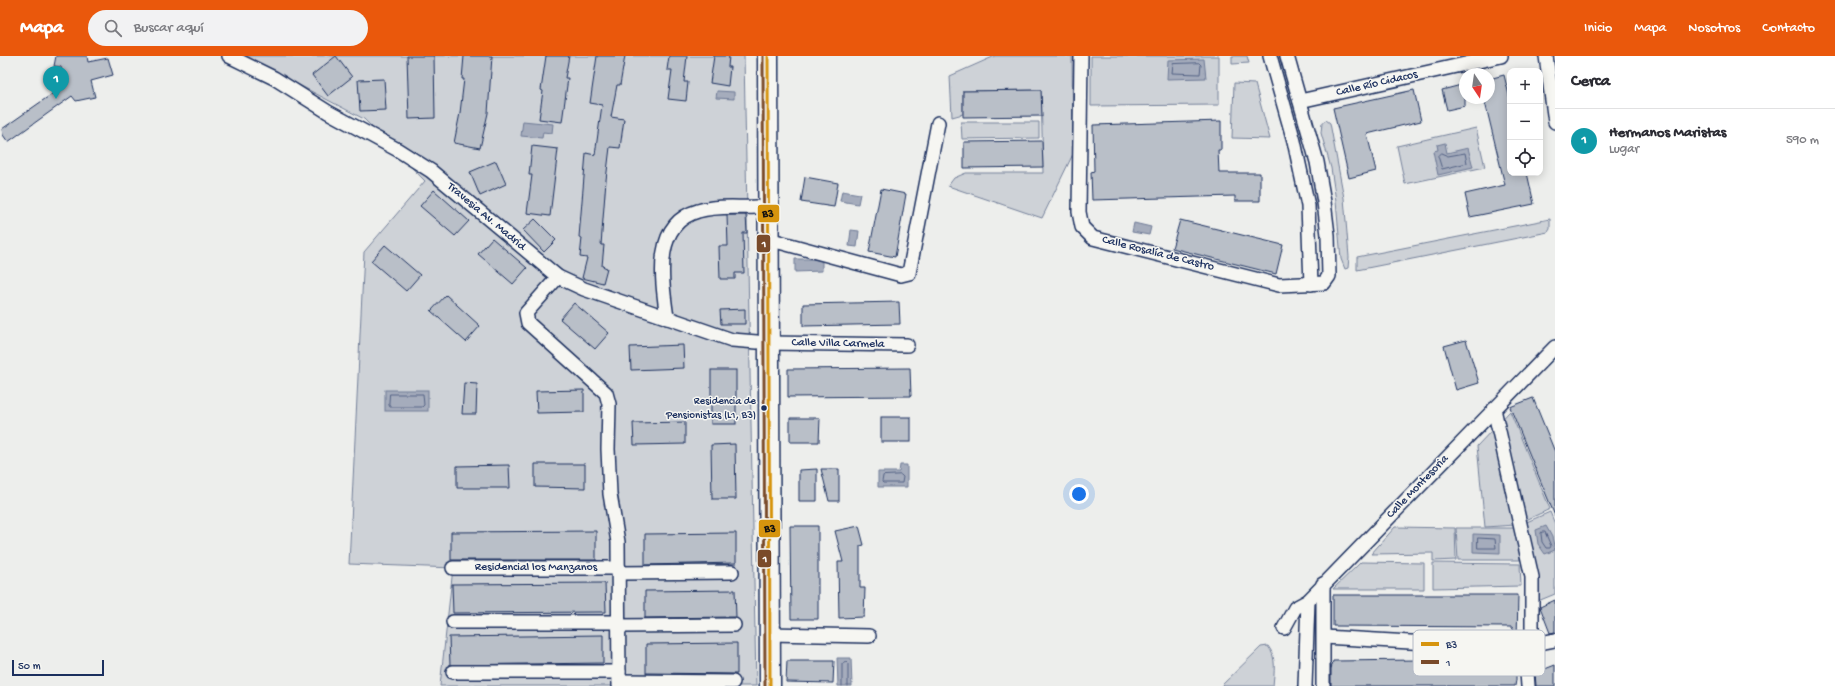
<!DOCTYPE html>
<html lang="es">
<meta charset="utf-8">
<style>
body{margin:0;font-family:"Gochi Hand",sans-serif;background:#f2f2f3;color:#2b2b33}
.controls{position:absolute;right:12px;top:12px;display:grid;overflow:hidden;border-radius:8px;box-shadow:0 2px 10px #0003}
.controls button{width:36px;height:36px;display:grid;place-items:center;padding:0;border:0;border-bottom:1px solid #e1e1e2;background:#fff;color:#2b2b33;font:20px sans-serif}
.compass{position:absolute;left:1459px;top:12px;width:36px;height:36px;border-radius:50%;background:#fff;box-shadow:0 2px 10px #0003;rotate:167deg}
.scale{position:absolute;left:12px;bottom:10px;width:92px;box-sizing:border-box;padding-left:4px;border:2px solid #1b2f5e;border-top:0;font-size:11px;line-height:14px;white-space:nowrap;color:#1b2f5e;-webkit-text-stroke:3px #f6f6f2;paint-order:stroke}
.you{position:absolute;left:1079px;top:438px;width:14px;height:14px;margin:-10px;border:3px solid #fff;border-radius:50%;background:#1a73e8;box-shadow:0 0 0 6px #1a73e833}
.badge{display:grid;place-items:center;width:26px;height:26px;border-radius:50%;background:#ea580c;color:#fff;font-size:13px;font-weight:700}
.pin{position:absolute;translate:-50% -33px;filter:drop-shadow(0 1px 2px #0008)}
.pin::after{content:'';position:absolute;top:21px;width:14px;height:12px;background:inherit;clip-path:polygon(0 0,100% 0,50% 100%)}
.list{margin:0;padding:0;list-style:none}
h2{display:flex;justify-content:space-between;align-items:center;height:52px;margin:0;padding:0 16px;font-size:17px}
h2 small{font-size:13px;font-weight:400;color:#7c7c81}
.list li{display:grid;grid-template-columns:26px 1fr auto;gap:12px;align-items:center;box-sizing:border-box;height:64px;padding:0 16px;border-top:1px solid #e1e1e2}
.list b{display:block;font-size:15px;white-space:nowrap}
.list p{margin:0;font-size:13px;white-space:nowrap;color:#7c7c81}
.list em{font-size:13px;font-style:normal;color:#7c7c81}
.icon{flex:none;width:22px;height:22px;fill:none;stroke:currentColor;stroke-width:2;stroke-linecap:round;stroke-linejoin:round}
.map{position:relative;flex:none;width:1555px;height:630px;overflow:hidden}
header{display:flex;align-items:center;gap:24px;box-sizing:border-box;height:56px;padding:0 20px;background:#ea580c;color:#fff}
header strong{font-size:19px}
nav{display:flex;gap:22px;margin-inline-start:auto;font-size:14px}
.search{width:280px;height:36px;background:#f2f2f3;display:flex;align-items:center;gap:10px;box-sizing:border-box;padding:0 14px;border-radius:22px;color:#7c7c81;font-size:15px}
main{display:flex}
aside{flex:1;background:#fff}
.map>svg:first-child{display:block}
.green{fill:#ced2d7;stroke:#74809a}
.water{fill:#a5acbc;stroke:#6e7a96}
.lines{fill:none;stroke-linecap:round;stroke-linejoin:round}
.shore{stroke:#526184;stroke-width:1}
.building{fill:#b9bfc8;stroke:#1b2f5e}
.street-casing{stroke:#1b2f5e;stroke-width:16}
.primary-casing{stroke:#1b2f5e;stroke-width:23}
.street{stroke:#f6f6f2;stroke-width:13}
.primary{stroke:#f6f6f2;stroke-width:20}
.bus-1-casing{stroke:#f6f6f2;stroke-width:6}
.bus-2-casing{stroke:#f6f6f2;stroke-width:6}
.bus-1{stroke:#d6940e;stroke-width:3}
.bus-2{stroke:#7a4b2a;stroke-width:3}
.bus-dot{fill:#1b2f5e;stroke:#f6f6f2;stroke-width:1.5}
.labels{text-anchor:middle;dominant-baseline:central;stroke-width:3;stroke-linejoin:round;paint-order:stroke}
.bus-label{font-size:11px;fill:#1b2f5e;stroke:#f6f6f2;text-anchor:end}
.street-label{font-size:12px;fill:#1b2f5e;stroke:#f6f6f2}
.key{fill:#f6f6f2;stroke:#b4bac6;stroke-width:1}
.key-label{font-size:11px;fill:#1b2f5e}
.line-badge{stroke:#f6f6f2;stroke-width:1.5}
.badge-label{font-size:11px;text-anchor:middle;font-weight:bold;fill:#fff}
.pale-badge-label{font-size:11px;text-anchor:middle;font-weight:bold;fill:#111}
</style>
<header>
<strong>Mapa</strong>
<div class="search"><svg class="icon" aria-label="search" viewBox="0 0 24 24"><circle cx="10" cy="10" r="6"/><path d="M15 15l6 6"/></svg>Buscar aquí</div>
<nav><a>Inicio</a><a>Mapa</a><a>Nosotros</a><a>Contacto</a></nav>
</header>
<main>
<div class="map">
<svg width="1555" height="630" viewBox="0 0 1555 630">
<rect width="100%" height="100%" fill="#edeeec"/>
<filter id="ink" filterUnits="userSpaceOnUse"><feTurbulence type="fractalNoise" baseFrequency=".025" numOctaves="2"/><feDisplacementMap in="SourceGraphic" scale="8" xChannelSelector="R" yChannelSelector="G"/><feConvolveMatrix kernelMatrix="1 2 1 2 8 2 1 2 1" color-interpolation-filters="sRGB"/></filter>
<g filter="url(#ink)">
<!-- green -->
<g class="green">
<polygon points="244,0 744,0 756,630 440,630 453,512 349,508 364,196 425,125 364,63"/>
<polygon points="995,0 1072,0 1073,98 1042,162 948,130 954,122 966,117 1043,117 1041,34 963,35 963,58 952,61 950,20"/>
<polygon points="1091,0 1219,0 1219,49 1091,50"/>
<polygon points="1232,0 1247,0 1249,7 1232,8"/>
<polygon points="1234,27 1255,28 1270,83 1232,82"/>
<polygon points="1326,64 1330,67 1344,142 1349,201 1348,212 1345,213 1341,203 1336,145 1331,112 1321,77 1322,67"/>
<polygon points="961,66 1039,66 1039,82 962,83"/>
<polygon points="1476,72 1485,111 1405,128 1397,90"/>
<polygon points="1550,163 1550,173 1548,176 1357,214 1357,201"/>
<polygon points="1510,355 1550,453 1515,469 1485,471 1477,390"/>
<polygon points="1550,456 1555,468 1555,538 1538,545 1522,468"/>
<polygon points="1395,471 1455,472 1456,504 1433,505 1433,497 1371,498"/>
<polygon points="1456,472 1518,472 1520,504 1458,504"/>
<polygon points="1361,506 1424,507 1424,533 1333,533"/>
<polygon points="1433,507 1520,508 1521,530 1433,532"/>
<path d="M1268 590C1277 601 1274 617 1273 630H1221L1261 591Z"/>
</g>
<!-- water -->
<g class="water">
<polygon points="1204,3 1206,22 1167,23 1168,4"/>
<polygon points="717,35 734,36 734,43 716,42"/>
<polygon points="523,65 553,68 552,77 543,76 542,82 521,80"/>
<polygon points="1445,87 1447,97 1468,92 1473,111 1438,119 1433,95 1438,94 1437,89"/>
<polygon points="842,135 860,138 858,148 840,145"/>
<polygon points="1134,167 1151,171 1149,179 1132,176"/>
<polygon points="851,174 859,175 857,191 849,190"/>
<polygon points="795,203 822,203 822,215 795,216"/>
<rect x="385" y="334" width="43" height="21"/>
<polygon points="900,409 907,409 907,431 878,431 878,416 899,416"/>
<polygon points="1546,470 1552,481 1555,494 1545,498 1538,488 1536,474"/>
<polygon points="1473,478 1500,479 1500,497 1473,496"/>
<polygon points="837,602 851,602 852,630 838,630"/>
</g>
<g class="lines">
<!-- shore -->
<g class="shore">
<polygon points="1199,7 1201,9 1200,18 1172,17 1173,8"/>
<polygon points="1441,97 1448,100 1465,97 1467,107 1442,113 1438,100"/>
<polygon points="390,338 423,338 424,349 422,351 390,351 389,349"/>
<polygon points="901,419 903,421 902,427 883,427 882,426 883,420"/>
<polygon points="1542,476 1545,476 1551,490 1550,492 1546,492 1542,486 1541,478"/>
<polygon points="1478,482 1495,483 1496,492 1478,492"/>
<polyline points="842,630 842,608 846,606 848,608 848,630"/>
</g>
</g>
<!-- building -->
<g class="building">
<polygon points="56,0 87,0 88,6 108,2 113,19 91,25 95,41 76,45 72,40 8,86 3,79 2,73 65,29 61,11 54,10"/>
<polygon points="336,0 352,21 328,40 312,19"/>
<polygon points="407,0 434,0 435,62 409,63"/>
<polygon points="464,0 492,0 488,57 480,92 454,87 460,57 464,23 462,23"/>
<polygon points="546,0 569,0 565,22 568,22 562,66 539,63 543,35 541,34"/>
<polygon points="597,0 625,0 620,29 617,29 611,61 624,63 620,92 610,91 606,124 601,189 604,189 602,210 607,212 603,227 582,222 587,202 580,201 582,182 579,181 586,97 595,99 602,49 590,47"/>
<polygon points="669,0 687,0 684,26 688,26 686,45 668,43 672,14 667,14"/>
<polygon points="714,0 729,0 728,11 730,11 728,30 710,27"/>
<polygon points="1504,19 1510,43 1510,117 1527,117 1534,148 1470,161 1465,138 1505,129 1484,42 1489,42 1489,23"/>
<polygon points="384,23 386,54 360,55 358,24"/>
<polygon points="1465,28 1465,50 1447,54 1442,34"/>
<polygon points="1041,34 1042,60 963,61 963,35"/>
<polygon points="1414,34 1421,65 1367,78 1376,115 1349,122 1333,52"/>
<polygon points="1221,65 1221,94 1218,94 1219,117 1260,117 1260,145 1235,145 1235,140 1092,144 1091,116 1094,115 1093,69"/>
<polygon points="1042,85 1043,111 964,112 964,86"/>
<polygon points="532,90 558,93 550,160 527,157 532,119 529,119"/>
<polygon points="496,105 506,128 480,140 470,116"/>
<polygon points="805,121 838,127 834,151 801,146"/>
<polygon points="881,133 906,138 895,201 869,196"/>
<polygon points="434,134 469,165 455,180 420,150"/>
<polygon points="727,159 746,159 747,177 743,177 744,217 735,217 735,223 720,223 719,190 728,190"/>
<polygon points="535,163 556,184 544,196 523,174"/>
<polygon points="1180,164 1283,189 1276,218 1172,192"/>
<polygon points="492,182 527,212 513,228 478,198"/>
<polygon points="385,189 420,219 406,235 371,205"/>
<polygon points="446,239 480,270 466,286 431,255"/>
<polygon points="899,246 900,268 803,270 803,248"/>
<polygon points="574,247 609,277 595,293 560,263"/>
<polygon points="745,253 745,268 721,268 720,254"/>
<polygon points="1466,284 1479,327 1456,334 1444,290"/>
<polygon points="683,289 684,312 631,314 630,291"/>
<polygon points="910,312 911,340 788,341 788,313"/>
<rect x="711" y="314" width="25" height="54"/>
<polygon points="464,327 477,328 476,358 462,358"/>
<polygon points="584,334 584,356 537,357 536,335"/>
<polygon points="1533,342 1555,396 1555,460 1510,351"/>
<rect x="881" y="361" width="30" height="25"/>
<polygon points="790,362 820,362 819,386 790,386"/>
<polygon points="685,366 685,388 634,389 633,367"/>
<polygon points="735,388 736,443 712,443 711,389"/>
<polygon points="535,408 585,408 585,432 535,431"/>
<polygon points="509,409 510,432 457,432 457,410"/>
<polygon points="817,413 817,445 799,445 799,414"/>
<polygon points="821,413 839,413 839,445 829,445"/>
<polygon points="790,470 818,470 818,563 791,563"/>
<polygon points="859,470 864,489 860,490 860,532 865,532 864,561 839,562 838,506 843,506 835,475"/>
<polygon points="596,475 596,504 451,504 451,476"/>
<polygon points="736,477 736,507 645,509 645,478"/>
<polygon points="605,527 606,556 453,557 452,528"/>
<polygon points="735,534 736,561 645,562 645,535"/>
<polygon points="1333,539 1518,539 1517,582 1512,571 1333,570"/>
<polygon points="1555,544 1555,576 1550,577 1540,551"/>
<polygon points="603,579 603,607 450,609 449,581"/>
<polygon points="737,587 737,618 646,617 646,588"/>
<polygon points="1420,604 1419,607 1516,606 1516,624 1515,630 1331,630 1331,613 1333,605"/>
<polygon points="787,605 834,605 833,627 786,626"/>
<polygon points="1555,609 1555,630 1536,630 1535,617"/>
</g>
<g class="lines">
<defs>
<g id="street">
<polyline points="229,0 274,22 328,56 398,94 431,115 558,221 584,233 732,284 757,286"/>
<polyline points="1081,0 1079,156 1082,171 1093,182 1279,229 1324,227 1329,220 1328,179 1324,146 1317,106 1287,0"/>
<polyline points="1270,0 1294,85 1308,150 1311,228"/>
<polyline points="1546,0 1555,66"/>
<polyline points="1300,45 1501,0"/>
<polyline points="768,183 901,219 909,217 938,67"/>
<polyline points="558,221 526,257 528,267 606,337 609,348 608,393 610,438 618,486 619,630"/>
<path d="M667 262C662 225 652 168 698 155 716 149 738 152 756 151"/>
<polyline points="769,287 907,289"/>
<polyline points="1494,353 1532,521 1532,589"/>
<polyline points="453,512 619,512"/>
<polyline points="619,517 732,516"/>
<polyline points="453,566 619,566"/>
<polyline points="619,570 734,569"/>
<polyline points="1284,572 1295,552 1308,545 1555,291"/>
<polyline points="769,578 869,580"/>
<polyline points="1324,581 1496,591 1525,590 1555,584"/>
<polyline points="1525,590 1528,630"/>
<polyline points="453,616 619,616"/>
<polyline points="619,625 733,626"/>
<polyline points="1305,630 1308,545"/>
<polyline points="1323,630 1323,528"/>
</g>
<polyline id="primary" points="768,0 770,630"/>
</defs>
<!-- street casing -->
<use href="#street" class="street-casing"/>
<!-- primary casing -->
<use href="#primary" class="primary-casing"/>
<!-- street -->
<use href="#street" class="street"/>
<!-- primary -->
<use href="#primary" class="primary"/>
<defs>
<polyline id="bus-1" points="768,0 770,630"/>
<polyline id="bus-2" points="763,0 765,630"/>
</defs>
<!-- bus-1 casing -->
<use href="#bus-1" class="bus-1-casing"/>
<!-- bus-2 casing -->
<use href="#bus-2" class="bus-2-casing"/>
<!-- bus-1 -->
<use href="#bus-1" class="bus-1"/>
<!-- bus-2 -->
<use href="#bus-2" class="bus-2"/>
</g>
</g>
<!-- markers -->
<circle class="bus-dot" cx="764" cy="352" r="3.5"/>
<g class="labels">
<!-- bus labels -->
<g class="bus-label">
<text x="756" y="346">Residencia de<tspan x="756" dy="14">Pensionistas (L1, B3)</tspan></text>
</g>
<!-- street labels -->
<g class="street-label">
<text transform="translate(1377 28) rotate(-13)">Calle Río Cidacos</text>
<text transform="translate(486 161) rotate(40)">Travesia Av. Madrid</text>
<text transform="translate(1158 198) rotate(14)">Calle Rosalía de Castro</text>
<text transform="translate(838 288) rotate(1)">Calle Villa Carmela</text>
<text transform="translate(1418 431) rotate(-46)">Calle Montesoria</text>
<text x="536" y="512">Residencial los Manzanos</text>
</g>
</g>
<!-- legend -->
<rect x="1413" y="574" width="132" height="46" rx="6" class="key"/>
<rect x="1421" y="586" width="18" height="4" fill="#d6940e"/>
<rect x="1421" y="604" width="18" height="4" fill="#7a4b2a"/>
<g class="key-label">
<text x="1446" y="592">B3</text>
<text x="1446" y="610">1</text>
</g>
<g class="line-badge">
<rect x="757" y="148" width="23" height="19" rx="4" fill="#d6940e"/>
<rect x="756" y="178" width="15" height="19" rx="4" fill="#7a4b2a"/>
<rect x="758" y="463" width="23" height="19" rx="4" fill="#d6940e"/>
<rect x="757" y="493" width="15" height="19" rx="4" fill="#7a4b2a"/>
</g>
<g class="badge-label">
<text x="764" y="191">1</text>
<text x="765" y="506">1</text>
</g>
<g class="pale-badge-label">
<text x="768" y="161">B3</text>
<text x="770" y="476">B3</text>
</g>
</svg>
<div class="controls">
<button>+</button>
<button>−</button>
<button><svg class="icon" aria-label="locate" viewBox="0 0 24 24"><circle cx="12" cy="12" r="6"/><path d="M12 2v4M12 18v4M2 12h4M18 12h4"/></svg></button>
</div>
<svg class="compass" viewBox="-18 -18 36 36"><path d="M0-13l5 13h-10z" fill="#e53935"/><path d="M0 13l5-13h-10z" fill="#7c7c81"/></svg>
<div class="scale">50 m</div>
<div class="you"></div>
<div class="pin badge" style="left:56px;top:43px;background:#0f9aa8">1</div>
</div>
<aside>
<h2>Cerca<small></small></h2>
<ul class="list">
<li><span class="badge" style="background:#0f9aa8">1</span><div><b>Hermanos Maristas</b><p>Lugar</p></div><em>590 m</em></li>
</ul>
</aside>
</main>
